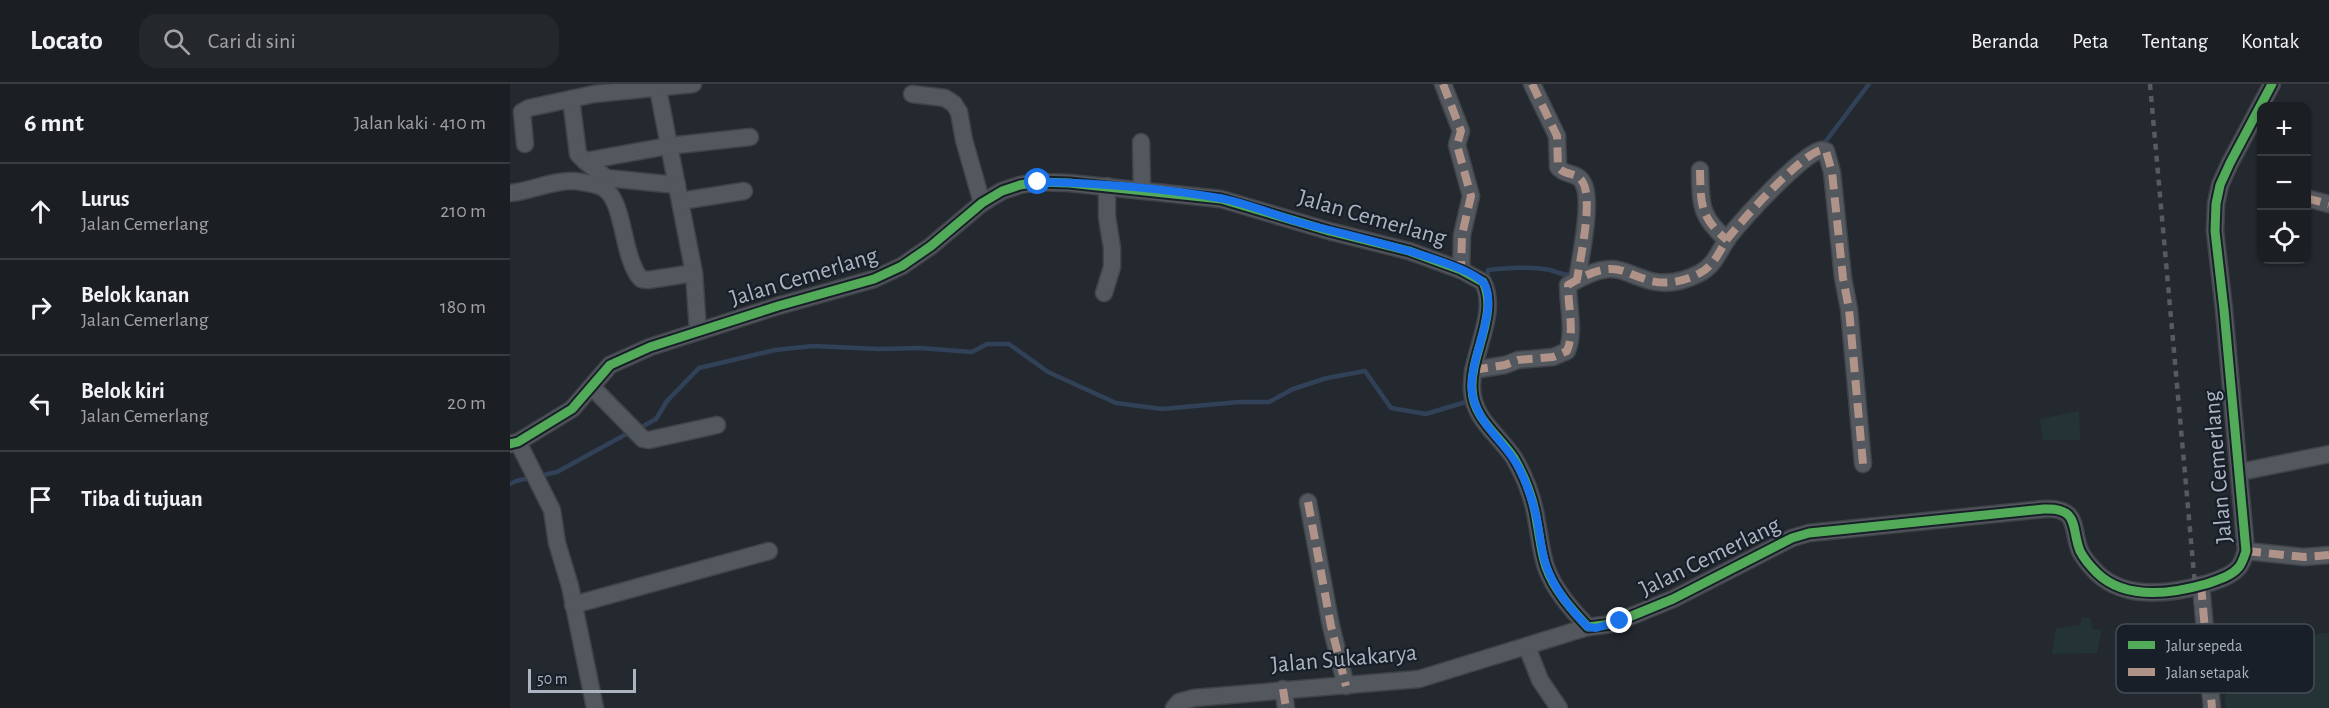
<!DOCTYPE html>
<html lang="id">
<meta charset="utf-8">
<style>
body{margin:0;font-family:"Alegreya Sans",sans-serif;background:#24272b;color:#f1f3f6}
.controls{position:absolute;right:18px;top:18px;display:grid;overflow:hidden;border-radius:12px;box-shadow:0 2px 4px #0004}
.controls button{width:54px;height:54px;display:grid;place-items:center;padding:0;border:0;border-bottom:2px solid #393d41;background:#1b1f23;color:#f1f3f6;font:30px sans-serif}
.scale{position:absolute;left:18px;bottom:15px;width:108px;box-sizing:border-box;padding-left:6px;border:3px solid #acb4c2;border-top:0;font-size:16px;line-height:21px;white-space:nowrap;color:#acb4c2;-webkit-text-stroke:4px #181f29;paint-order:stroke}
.stop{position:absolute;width:18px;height:18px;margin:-14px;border:4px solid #1a73e8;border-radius:50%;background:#fff}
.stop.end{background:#1a73e8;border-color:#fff;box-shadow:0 2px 6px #0008}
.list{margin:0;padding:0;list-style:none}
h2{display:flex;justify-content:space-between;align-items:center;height:78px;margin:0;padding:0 24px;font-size:26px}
h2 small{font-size:20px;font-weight:400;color:#a0a2a6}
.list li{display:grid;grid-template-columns:39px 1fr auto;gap:18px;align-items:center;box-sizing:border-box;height:96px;padding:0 24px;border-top:2px solid #393d41}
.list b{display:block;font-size:22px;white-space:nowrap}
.list p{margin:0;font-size:20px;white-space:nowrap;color:#a0a2a6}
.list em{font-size:20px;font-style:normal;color:#a0a2a6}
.icon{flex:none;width:33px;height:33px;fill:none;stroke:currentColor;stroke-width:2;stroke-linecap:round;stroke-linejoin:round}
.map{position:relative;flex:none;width:1819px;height:624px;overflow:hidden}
header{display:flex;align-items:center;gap:36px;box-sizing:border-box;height:84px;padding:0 30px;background:#1b1f23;border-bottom:2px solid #393d41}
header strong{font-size:28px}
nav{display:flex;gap:33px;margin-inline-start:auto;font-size:21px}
.search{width:420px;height:54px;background:#24272b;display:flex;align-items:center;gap:15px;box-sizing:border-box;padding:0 21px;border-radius:18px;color:#a0a2a6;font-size:22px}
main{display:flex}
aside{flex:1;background:#1b1f23}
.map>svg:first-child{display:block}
.green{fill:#243436}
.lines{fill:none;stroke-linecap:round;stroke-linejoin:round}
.stream{stroke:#314157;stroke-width:4.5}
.minor-casing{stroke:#404348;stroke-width:19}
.minor{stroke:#53575e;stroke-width:16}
.rail{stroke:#575b61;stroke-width:4.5;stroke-dasharray:6 6;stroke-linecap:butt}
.quiet{stroke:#af9288;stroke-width:8;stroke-dasharray:15 8;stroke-linecap:butt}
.cycleway-casing{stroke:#181f29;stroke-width:13}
.cycleway{stroke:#51ab58;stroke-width:9}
.route{stroke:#1a73e8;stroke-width:8}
.labels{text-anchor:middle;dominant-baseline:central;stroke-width:4.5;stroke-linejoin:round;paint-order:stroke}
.street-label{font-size:24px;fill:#acb4c2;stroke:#181f29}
.key{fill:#181f29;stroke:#444c57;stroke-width:1.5}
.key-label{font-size:16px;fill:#acb4c2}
</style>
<header>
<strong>Locato</strong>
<div class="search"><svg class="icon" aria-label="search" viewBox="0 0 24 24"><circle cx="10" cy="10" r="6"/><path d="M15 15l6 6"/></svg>Cari di sini</div>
<nav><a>Beranda</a><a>Peta</a><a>Tentang</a><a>Kontak</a></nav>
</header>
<main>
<aside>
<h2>6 mnt<small>Jalan kaki · 410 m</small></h2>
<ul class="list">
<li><svg class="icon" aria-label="ahead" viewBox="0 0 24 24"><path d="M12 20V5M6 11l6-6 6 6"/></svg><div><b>Lurus</b><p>Jalan Cemerlang</p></div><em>210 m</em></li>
<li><svg class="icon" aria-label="right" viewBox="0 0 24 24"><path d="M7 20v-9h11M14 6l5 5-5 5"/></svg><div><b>Belok kanan</b><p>Jalan Cemerlang</p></div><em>180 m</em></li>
<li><svg class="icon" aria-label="left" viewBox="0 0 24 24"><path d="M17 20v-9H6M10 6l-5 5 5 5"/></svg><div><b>Belok kiri</b><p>Jalan Cemerlang</p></div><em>20 m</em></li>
<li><svg class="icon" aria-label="arrive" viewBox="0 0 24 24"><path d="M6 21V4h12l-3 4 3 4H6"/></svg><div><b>Tiba di tujuan</b></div></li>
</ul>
</aside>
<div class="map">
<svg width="1819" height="624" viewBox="0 0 1819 624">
<rect width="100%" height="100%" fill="#24292f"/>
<!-- green -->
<g class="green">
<polygon points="1569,327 1570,356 1533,356 1530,335"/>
<polygon points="1572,533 1581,535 1582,545 1592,546 1587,569 1542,570 1546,545 1570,541"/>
<polygon points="1814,549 1819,549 1819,624 1716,624 1713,574"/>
</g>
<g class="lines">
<!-- stream -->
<g class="stream">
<polyline points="1311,61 1316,57 1359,0"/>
<path d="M977 196 978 186C998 184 1020 182 1040 186 1048 188 1055 193 1063 190"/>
<polyline points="128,345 146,335 157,317 189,284 265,266 303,262 369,265 410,264 462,268 477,260 499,260 538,288 606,319 652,325 729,318 759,318 783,305 817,294 855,287 881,324 916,330 959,317"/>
<polyline points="0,400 6,397 47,388 120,348"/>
</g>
<defs>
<g id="minor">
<polyline points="147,0 184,189 188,247"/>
<polyline points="933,0 951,47 947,61 961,112 952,151 951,186"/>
<path d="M1022 0 1047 52 1048 83C1055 92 1066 88 1072 97 1084 114 1070 175 1067 196"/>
<polyline points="402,10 435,14 444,20 449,28 454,56 472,119"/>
<polyline points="61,15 68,70 75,77 158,62 240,53"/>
<polyline points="631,58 632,105"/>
<polyline points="15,60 12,28 19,24 84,10 183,0"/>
<polyline points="75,77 96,94 167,101"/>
<path d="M1190 86C1191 120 1189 132 1217 156"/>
<path d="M0 109C22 107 42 96 64 97 73 98 88 100 95 105 115 120 112 174 131 195L138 196 184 189"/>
<polyline points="1796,114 1819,120"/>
<polyline points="171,117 234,107"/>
<polyline points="594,209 602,183 602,164 597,133 597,102"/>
<path d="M963 286 995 281 1008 276 1043 273 1057 267C1065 248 1058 223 1058 201 1070 194 1086 185 1101 185 1113 185 1121 191 1132 194 1151 202 1171 199 1190 189 1205 181 1209 167 1218 154 1232 136 1292 69 1312 66L1316 67 1322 88 1333 194 1339 225 1353 380"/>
<polyline points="82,303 133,355 139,356 207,341"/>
<polyline points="8,358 42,426 47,459 60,502 85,624"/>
<path d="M0 360 8 358 62 325 100 281 140 263 268 222 364 195 392 182 421 162 472 119 492 107 510 101 528 98 559 99 711 115 819 147 899 167 951 186 973 198C989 230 960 271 962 305 963 335 989 351 1004 374 1015 393 1024 417 1027 439 1030 454 1031 469 1036 483 1044 506 1062 526 1078 543L1102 540 1163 515 1282 454 1299 449 1534 425C1570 423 1561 445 1570 467 1574 475 1580 482 1587 489 1615 516 1661 510 1696 500 1707 496 1720 493 1728 484 1732 480 1734 473 1736 467L1714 226 1705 147 1706 120 1710 101 1720 79 1762 0"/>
<polyline points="1730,388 1819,370"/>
<polyline points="798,418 821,542 836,602"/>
<polyline points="1736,467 1794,473 1819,471"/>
<polyline points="1691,501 1702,624"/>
<polyline points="63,521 259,467"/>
<polyline points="1017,563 1030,596 1049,624"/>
<polyline points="773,605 776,624"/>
<polyline points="664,624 669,618 684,614 909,595 1078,543"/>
</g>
</defs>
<!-- minor casing -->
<use href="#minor" class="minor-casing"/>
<!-- minor -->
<use href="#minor" class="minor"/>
<!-- rail -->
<polyline class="rail" points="1640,0 1696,624"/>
<!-- quiet -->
<g class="quiet">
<polyline points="933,0 951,47 947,61 961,112 952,151 951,186"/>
<path d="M1022 0 1047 52 1048 83C1055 92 1066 88 1072 97 1084 114 1070 175 1067 196"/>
<path d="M1190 86C1191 120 1189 132 1217 156"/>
<polyline points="1796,114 1819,120"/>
<path d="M963 286 995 281 1008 276 1043 273 1057 267C1065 248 1058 223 1058 201 1070 194 1086 185 1101 185 1113 185 1121 191 1132 194 1151 202 1171 199 1190 189 1205 181 1209 167 1218 154 1232 136 1292 69 1312 66L1316 67 1322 88 1333 194 1339 225 1353 380"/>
<polyline points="798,418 821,542 836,602"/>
<polyline points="1736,467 1794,473 1819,471"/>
<polyline points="1691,501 1702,624"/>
<polyline points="773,605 776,624"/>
</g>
<defs>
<path id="cycleway" d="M0 360 8 358 62 325 100 281 140 263 268 222 364 195 392 182 421 162 472 119 492 107 510 101 528 98 559 99 711 115 819 147 899 167 951 186 973 198C989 230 960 271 962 305 963 335 989 351 1004 374 1015 393 1024 417 1027 439 1030 454 1031 469 1036 483 1044 506 1062 526 1078 543L1102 540 1163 515 1282 454 1299 449 1534 425C1570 423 1561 445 1570 467 1574 475 1580 482 1587 489 1615 516 1661 510 1696 500 1707 496 1720 493 1728 484 1732 480 1734 473 1736 467L1714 226 1705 147 1706 120 1710 101 1720 79 1762 0"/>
</defs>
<!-- cycleway casing -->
<use href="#cycleway" class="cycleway-casing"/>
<!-- cycleway -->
<use href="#cycleway" class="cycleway"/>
</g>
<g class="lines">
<!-- route -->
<path class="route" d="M528 98C588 99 650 104 709 114 734 118 767 132 792 139 823 148 963 178 975 201 988 228 958 277 962 308 966 339 995 357 1009 384 1017 400 1023 418 1027 435 1030 452 1031 468 1037 484 1045 506 1062 527 1078 543L1086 544 1110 537"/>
</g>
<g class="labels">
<!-- street labels -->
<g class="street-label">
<text transform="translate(862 134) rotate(16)">Jalan Cemerlang</text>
<text transform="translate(294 193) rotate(-17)">Jalan Cemerlang</text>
<text transform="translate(1708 383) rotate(-95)">Jalan Cemerlang</text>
<text transform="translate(1200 473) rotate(-26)">Jalan Cemerlang</text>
<text transform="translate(834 575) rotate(-5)">Jalan Sukakarya</text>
</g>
</g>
<!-- legend -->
<rect x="1606" y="540" width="198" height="69" rx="9" class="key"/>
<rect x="1618" y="557" width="27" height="8" fill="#51ab58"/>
<rect x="1618" y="584" width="27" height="8" fill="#af9288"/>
<g class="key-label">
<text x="1656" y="567">Jalur sepeda</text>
<text x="1656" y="594">Jalan setapak</text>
</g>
</svg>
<div class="controls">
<button>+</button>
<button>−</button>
<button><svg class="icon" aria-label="locate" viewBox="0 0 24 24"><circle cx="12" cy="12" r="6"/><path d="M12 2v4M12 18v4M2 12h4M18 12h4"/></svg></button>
</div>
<div class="scale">50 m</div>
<div class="stop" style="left:528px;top:98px"></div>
<div class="stop end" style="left:1110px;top:537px"></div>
</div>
</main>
